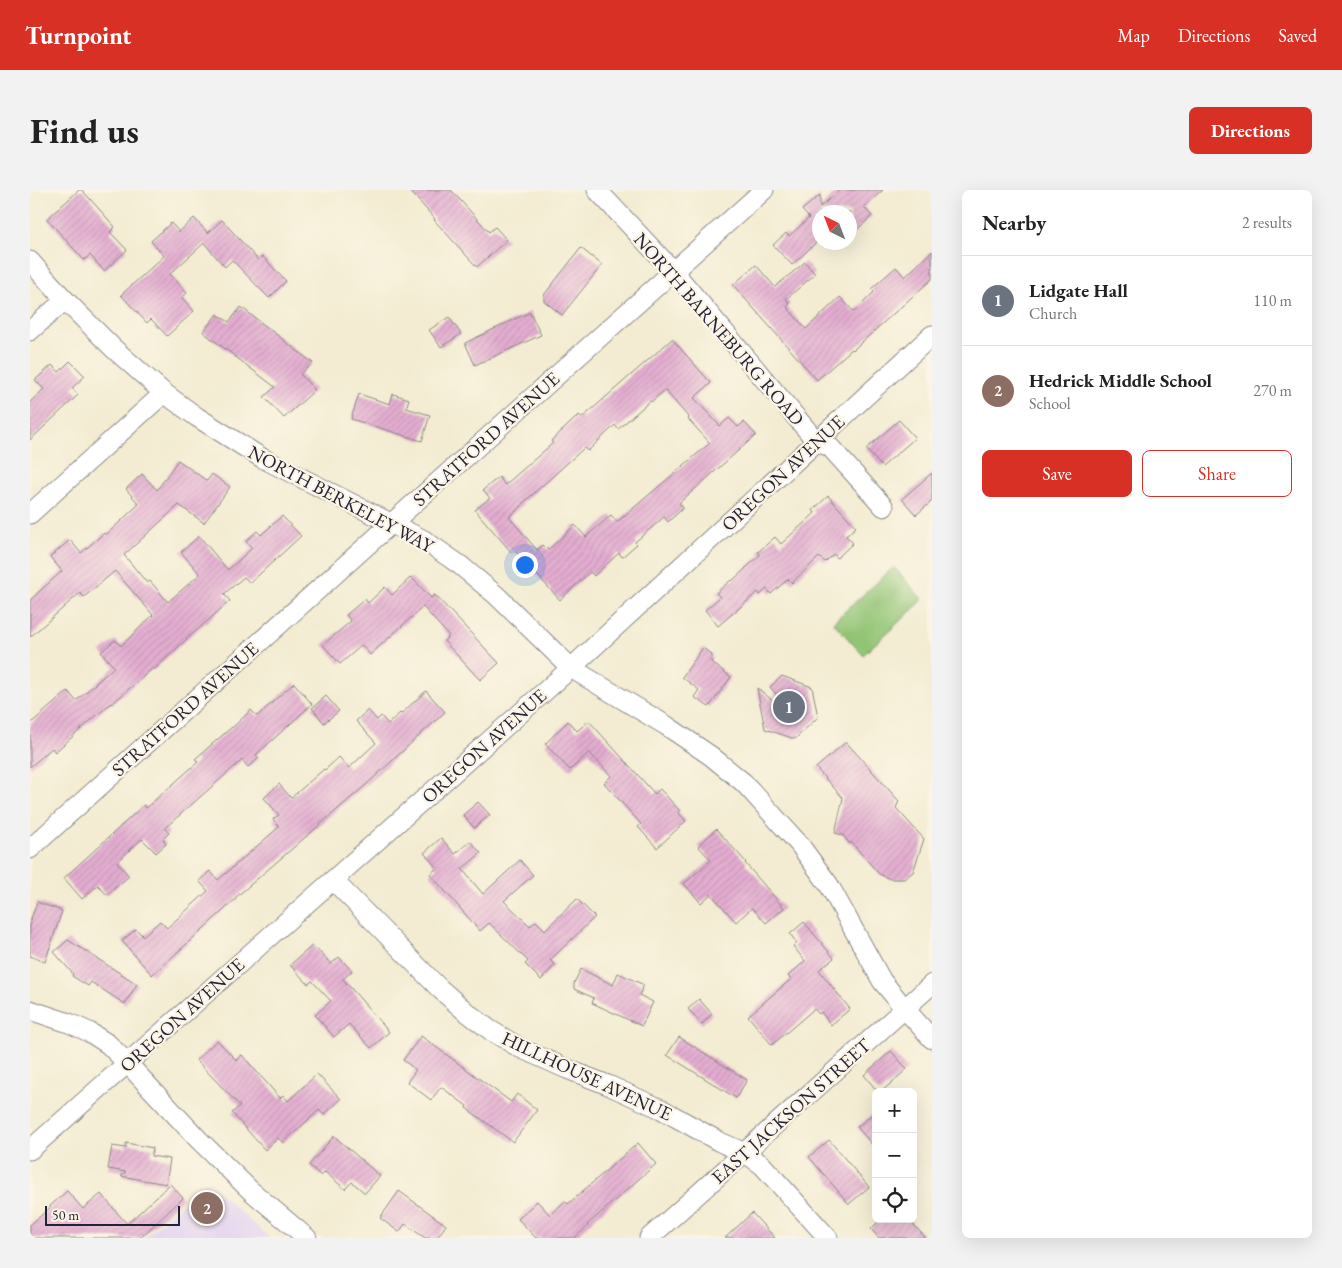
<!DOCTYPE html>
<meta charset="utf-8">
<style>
body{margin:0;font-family:"EB Garamond",serif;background:#f2f2f2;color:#222}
.controls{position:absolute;right:15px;bottom:15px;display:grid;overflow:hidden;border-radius:8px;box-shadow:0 5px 20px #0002}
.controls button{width:45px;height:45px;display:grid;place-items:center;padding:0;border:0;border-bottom:1px solid #e0e0e0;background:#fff;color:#222;font:25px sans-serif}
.compass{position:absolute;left:782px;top:15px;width:45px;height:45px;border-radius:50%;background:#fff;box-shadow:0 5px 20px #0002;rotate:318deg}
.scale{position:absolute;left:15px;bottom:12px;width:135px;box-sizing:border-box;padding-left:5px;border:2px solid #22223b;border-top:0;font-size:14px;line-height:18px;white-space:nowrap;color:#22223b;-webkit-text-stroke:4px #fcf5e5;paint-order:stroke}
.you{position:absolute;left:494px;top:374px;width:18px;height:18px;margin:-12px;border:4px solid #fff;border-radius:50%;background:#1a73e8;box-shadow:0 0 0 8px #1a73e833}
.badge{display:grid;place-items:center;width:32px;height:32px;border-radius:50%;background:#d93025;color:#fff;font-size:16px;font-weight:700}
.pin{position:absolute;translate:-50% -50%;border:2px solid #fff;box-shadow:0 1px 5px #0006}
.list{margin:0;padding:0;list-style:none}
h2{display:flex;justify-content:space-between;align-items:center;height:65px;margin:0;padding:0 20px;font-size:21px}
h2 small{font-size:16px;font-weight:400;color:#767676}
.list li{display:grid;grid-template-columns:32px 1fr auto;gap:15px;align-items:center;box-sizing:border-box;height:90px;padding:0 20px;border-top:1px solid #e0e0e0}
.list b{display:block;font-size:19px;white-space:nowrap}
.list p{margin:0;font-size:16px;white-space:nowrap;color:#767676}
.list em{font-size:16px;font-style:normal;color:#767676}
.actions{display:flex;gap:10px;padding:15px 20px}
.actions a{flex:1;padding:11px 0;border:1px solid #d93025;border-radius:8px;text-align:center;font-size:18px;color:#d93025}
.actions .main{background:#d93025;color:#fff}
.icon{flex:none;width:28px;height:28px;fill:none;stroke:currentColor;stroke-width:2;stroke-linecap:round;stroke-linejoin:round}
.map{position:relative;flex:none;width:902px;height:1048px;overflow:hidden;border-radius:8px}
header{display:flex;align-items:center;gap:30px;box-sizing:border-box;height:70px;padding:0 25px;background:#d93025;color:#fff}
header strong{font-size:24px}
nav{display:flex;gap:28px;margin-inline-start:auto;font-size:18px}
.intro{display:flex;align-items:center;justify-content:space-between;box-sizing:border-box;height:120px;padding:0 30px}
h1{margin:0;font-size:35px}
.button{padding:12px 22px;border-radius:8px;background:#d93025;color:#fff;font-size:18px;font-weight:700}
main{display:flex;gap:30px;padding:0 30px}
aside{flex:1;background:#fff;border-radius:8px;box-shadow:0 5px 20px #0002}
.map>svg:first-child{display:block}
.built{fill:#e3d3f2}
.park{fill:#92c474;stroke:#5a7358}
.building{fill:url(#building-hatch);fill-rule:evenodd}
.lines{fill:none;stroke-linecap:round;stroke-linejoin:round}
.minor-casing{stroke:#8a8786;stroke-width:21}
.minor{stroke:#fff;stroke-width:19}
.labels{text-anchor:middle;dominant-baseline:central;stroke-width:4.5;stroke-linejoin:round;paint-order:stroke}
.street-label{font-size:19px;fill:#22223b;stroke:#fcf5e5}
</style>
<header>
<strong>Turnpoint</strong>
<nav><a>Map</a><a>Directions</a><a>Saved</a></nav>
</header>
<div class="intro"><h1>Find us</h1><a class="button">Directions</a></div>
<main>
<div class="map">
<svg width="902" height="1048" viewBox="0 0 902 1048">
<defs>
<pattern id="building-hatch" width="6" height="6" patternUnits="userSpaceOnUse" patternTransform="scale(1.25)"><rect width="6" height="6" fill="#e4add1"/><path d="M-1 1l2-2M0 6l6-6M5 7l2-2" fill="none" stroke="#c395b4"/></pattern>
</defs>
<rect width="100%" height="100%" fill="#fcf5e5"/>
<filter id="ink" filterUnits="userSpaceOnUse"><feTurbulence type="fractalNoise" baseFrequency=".02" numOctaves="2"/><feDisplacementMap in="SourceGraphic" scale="10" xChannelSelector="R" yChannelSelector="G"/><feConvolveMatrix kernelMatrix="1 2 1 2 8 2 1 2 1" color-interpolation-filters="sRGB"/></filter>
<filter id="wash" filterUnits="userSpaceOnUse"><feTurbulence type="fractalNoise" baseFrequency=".0096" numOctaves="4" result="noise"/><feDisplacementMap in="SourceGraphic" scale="20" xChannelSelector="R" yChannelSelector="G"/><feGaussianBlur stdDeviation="1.12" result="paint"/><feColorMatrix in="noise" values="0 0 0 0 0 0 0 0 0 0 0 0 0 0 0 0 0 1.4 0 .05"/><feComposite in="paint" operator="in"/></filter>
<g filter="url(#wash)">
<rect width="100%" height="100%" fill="#f3ecd2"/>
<!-- built -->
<polygon class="built" points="177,992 234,1043 240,1048 114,1048"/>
<!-- park -->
<polygon class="park" points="864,377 893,410 833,465 803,432"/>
<g id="blocks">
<!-- building -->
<g class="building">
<polygon points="49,0 52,0 85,37 80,42 97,60 74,81 60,65 54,70 17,29"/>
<polygon points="379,0 421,0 459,42 465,37 477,50 447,77 404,30 405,29"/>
<polygon points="810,0 853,0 834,17 842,26 820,46 820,22 790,22 790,49 762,75 743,55 756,43 759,46 779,28 772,20 790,5 790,17"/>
<polygon points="164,28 178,43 192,30 228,70 232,66 256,91 239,108 202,70 195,77 174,53 140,84 157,103 152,108 164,121 137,146 121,129 117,133 91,105 134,66 121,51 141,33 149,42"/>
<polygon points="551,58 572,75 532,125 514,111 514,105"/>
<polygon points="902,61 902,89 823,160 822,159 787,190 703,95 726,75 745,97 775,72 785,84 756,109 760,114 757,117 776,139 810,107 824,122 844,102 841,99 866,77 875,87"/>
<polygon points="211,117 283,173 270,184 285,200 254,228 234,207 245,197 173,142 187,124 199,132"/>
<polygon points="500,122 511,145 445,175 435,153"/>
<polygon points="419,127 431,144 411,157 399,140"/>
<path d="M642 149 681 193 664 208 690 236 699 228 708 237 714 232 726 245 649 313 653 318 638 332 634 327 605 352 607 354 592 367 589 363 564 386 560 382 530 410 485 361 482 363 445 320 460 308 453 300 469 287 475 295 523 253 521 251 549 225 552 228ZM635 200 659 228 658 229 680 253 587 332 581 325 556 347 545 335 518 360 513 355 507 360 479 327 493 315 492 314 554 258 558 261 585 235 588 239 620 211 621 212Z"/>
<polygon points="40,171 55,186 42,198 48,205 0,250 0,212 14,199 5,190 22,175 29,182"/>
<polygon points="329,204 360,214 363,204 379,209 376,218 400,225 392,251 321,229"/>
<polygon points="869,230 885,248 852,277 836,259"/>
<polygon points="148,270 177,291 182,284 200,297 174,333 149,315 94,365 117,393 120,391 138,412 170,384 151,362 169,346 198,380 222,358 216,351 227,341 231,345 252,326 271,346 220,393 214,387 194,404 200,411 158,448 124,480 123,478 82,514 81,513 25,562 22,558 0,577 0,534 38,501 46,511 84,477 71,462 85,450 91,456 123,425 85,381 54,407 50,403 0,447 0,410 32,381 20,367 40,350 51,363 74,343 76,345 109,314 96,299 112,284 127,300"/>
<polygon points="902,283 902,311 886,325 872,309"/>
<polygon points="798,306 826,337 816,346 823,353 807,368 804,364 795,372 789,367 762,393 758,389 741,404 737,399 730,405 728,402 688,436 675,420 690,407 686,403 701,390 702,391 730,365 728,362 745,347 751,354 785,323 783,320"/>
<polygon points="381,387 401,408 405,405 469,473 450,490 414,451 419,446 393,417 340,465 332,455 310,474 293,455 321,431 316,425 335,409 338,413 355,397 362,405"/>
<polygon points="673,458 682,465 681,472 701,487 679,517 664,507 669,500 652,487"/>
<polygon points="752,486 782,497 788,527 765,549 735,539 727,498 746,513 750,509 740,497"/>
<polygon points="264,493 282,514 226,565 229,568 218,577 212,570 135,638 139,643 133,649 136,654 126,663 112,649 87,672 99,686 77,705 68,695 52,709 34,688 114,615 116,618 168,572 165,569 202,537 202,538 221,520 227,526"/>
<polygon points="396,501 415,522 337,594 205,708 206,709 161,750 122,785 92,751 106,739 113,746 130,731 137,738 178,701 169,691 180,681 188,690 249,637 243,629 249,625 234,608 249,594 261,608 294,579 295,580 309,567 319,578 346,553 326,531 338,520 347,530 351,526 358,534 370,523 371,524"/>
<polygon points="296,506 309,521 294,533 282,518"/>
<polygon points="538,531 547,541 559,531 625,604 630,599 650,621 648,622 656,631 627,658 608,637 611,634 574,593 581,586 559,562 540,580 515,554"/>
<polygon points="816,552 869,611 866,618 894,649 883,682 874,689 860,689 849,684 822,653 819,653 813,645 805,643 813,608 786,578"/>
<polygon points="448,612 460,625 444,638 433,625"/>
<polygon points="686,639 716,672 715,673 754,718 736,733 722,718 706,732 681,704 671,713 654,694 681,670 668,656"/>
<polygon points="411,648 425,664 440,651 451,663 432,679 453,704 490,670 503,685 474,711 500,736 506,731 515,740 547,709 565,727 520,770 525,775 511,790 495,774 498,771 459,733 450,741 400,684 407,678 394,663"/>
<polygon points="7,712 32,721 15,772 0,766 0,732"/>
<polygon points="774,732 804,768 789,780 820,819 801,835 791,822 789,824 784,819 742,855 718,826 761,789 758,786 775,771 763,756 767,753 760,744"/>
<polygon points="38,750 107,794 95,814 61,792 58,796 42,786 43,784 24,762"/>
<polygon points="283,755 301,774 309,767 322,781 313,789 359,842 341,858 319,834 304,847 285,825 301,811 282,791 278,794 260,775"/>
<polygon points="551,779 583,795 588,783 614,795 609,805 623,812 612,836 562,813 564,808 544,799 544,793"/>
<polygon points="669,809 682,824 672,834 658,819"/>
<polygon points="391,846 481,912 487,904 507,920 483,952 436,918 437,916 411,897 401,910 377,892 386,880 373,870"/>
<polygon points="649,847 717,890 706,908 637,865"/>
<polygon points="187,850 206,870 212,865 250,908 253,905 258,911 287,884 311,909 294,925 289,920 253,953 248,948 235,960 202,923 210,916 166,870"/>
<polygon points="861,861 877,879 851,902 848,902 834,885"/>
<polygon points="846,921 846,959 827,937"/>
<polygon points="304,946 350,986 335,1003 322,992 315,999 295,982 291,986 279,975"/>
<polygon points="799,950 839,997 819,1014 779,967"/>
<polygon points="96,953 123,958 121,966 140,969 136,994 91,986 96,982 78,979 82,956 96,958"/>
<polygon points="608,953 626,974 557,1035 558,1036 544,1048 506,1048 488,1029 507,1011 520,1025 535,1011 538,1014"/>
<polygon points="140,994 153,1008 110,1048 0,1048 0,1035 21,1017 20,1016 37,1001 53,1019 71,1004 97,1034"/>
<polygon points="369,1001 416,1035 407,1048 395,1048 375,1034 369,1042 350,1028"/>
<polygon points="722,1023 745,1048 695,1048"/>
<polygon points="851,1029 878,1029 896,1048 849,1048 841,1039"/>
</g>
</g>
</g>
<g filter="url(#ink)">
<use href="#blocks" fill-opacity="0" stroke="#8a8786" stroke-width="1"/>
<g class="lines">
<defs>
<g id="minor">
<polyline points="567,0 644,82 787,252 800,257 854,317"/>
<polyline points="0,71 35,110 84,159 134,203 167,227 232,268 394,350 430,375 466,405 541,478 637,536 681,566 714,593 769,654 799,695 852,791 875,819 902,849"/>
<polyline points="0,141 35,110"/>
<polyline points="0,324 134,203"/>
<polyline points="0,659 362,333 734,0"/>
<polyline points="303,690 409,798 434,820 460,840 490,858 537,879 578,895 631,919 690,952 715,963 732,975 798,1048"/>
<polyline points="0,820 39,833 59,842 78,854 98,874 168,949 220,1000 277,1048"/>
<polyline points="0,960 541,478 902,145"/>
<polyline points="619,1048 902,794"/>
</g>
</defs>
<!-- minor casing -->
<use href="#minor" class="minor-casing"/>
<!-- minor -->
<use href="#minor" class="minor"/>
</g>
</g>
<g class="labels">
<!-- street labels -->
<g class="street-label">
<text transform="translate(689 139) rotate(49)">NORTH BARNEBURG ROAD</text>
<text transform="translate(456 249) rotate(-42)">STRATFORD AVENUE</text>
<text transform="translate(753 283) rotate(-43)">OREGON AVENUE</text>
<text transform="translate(311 309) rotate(28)">NORTH BERKELEY WAY</text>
<text transform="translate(155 519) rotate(-42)">STRATFORD AVENUE</text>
<text transform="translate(454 556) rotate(-42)">OREGON AVENUE</text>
<text transform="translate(152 825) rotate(-42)">OREGON AVENUE</text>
<text transform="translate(557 886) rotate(25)">HILLHOUSE AVENUE</text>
<text transform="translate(761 921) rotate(-42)">EAST JACKSON STREET</text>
</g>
</g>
</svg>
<div class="controls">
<button>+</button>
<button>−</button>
<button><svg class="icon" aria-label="locate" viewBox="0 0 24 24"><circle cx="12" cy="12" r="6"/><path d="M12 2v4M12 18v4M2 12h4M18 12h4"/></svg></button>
</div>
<svg class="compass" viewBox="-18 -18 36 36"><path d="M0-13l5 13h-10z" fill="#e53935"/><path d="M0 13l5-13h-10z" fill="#767676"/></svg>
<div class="scale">50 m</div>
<div class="you"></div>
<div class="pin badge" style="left:759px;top:517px;background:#6b7280">1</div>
<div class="pin badge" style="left:177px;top:1018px;background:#8d6e63">2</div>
</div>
<aside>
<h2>Nearby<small>2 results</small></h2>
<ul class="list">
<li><span class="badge" style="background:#6b7280">1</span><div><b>Lidgate Hall</b><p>Church</p></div><em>110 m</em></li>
<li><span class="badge" style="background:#8d6e63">2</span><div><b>Hedrick Middle School</b><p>School</p></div><em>270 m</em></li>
</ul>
<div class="actions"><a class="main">Save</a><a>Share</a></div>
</aside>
</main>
